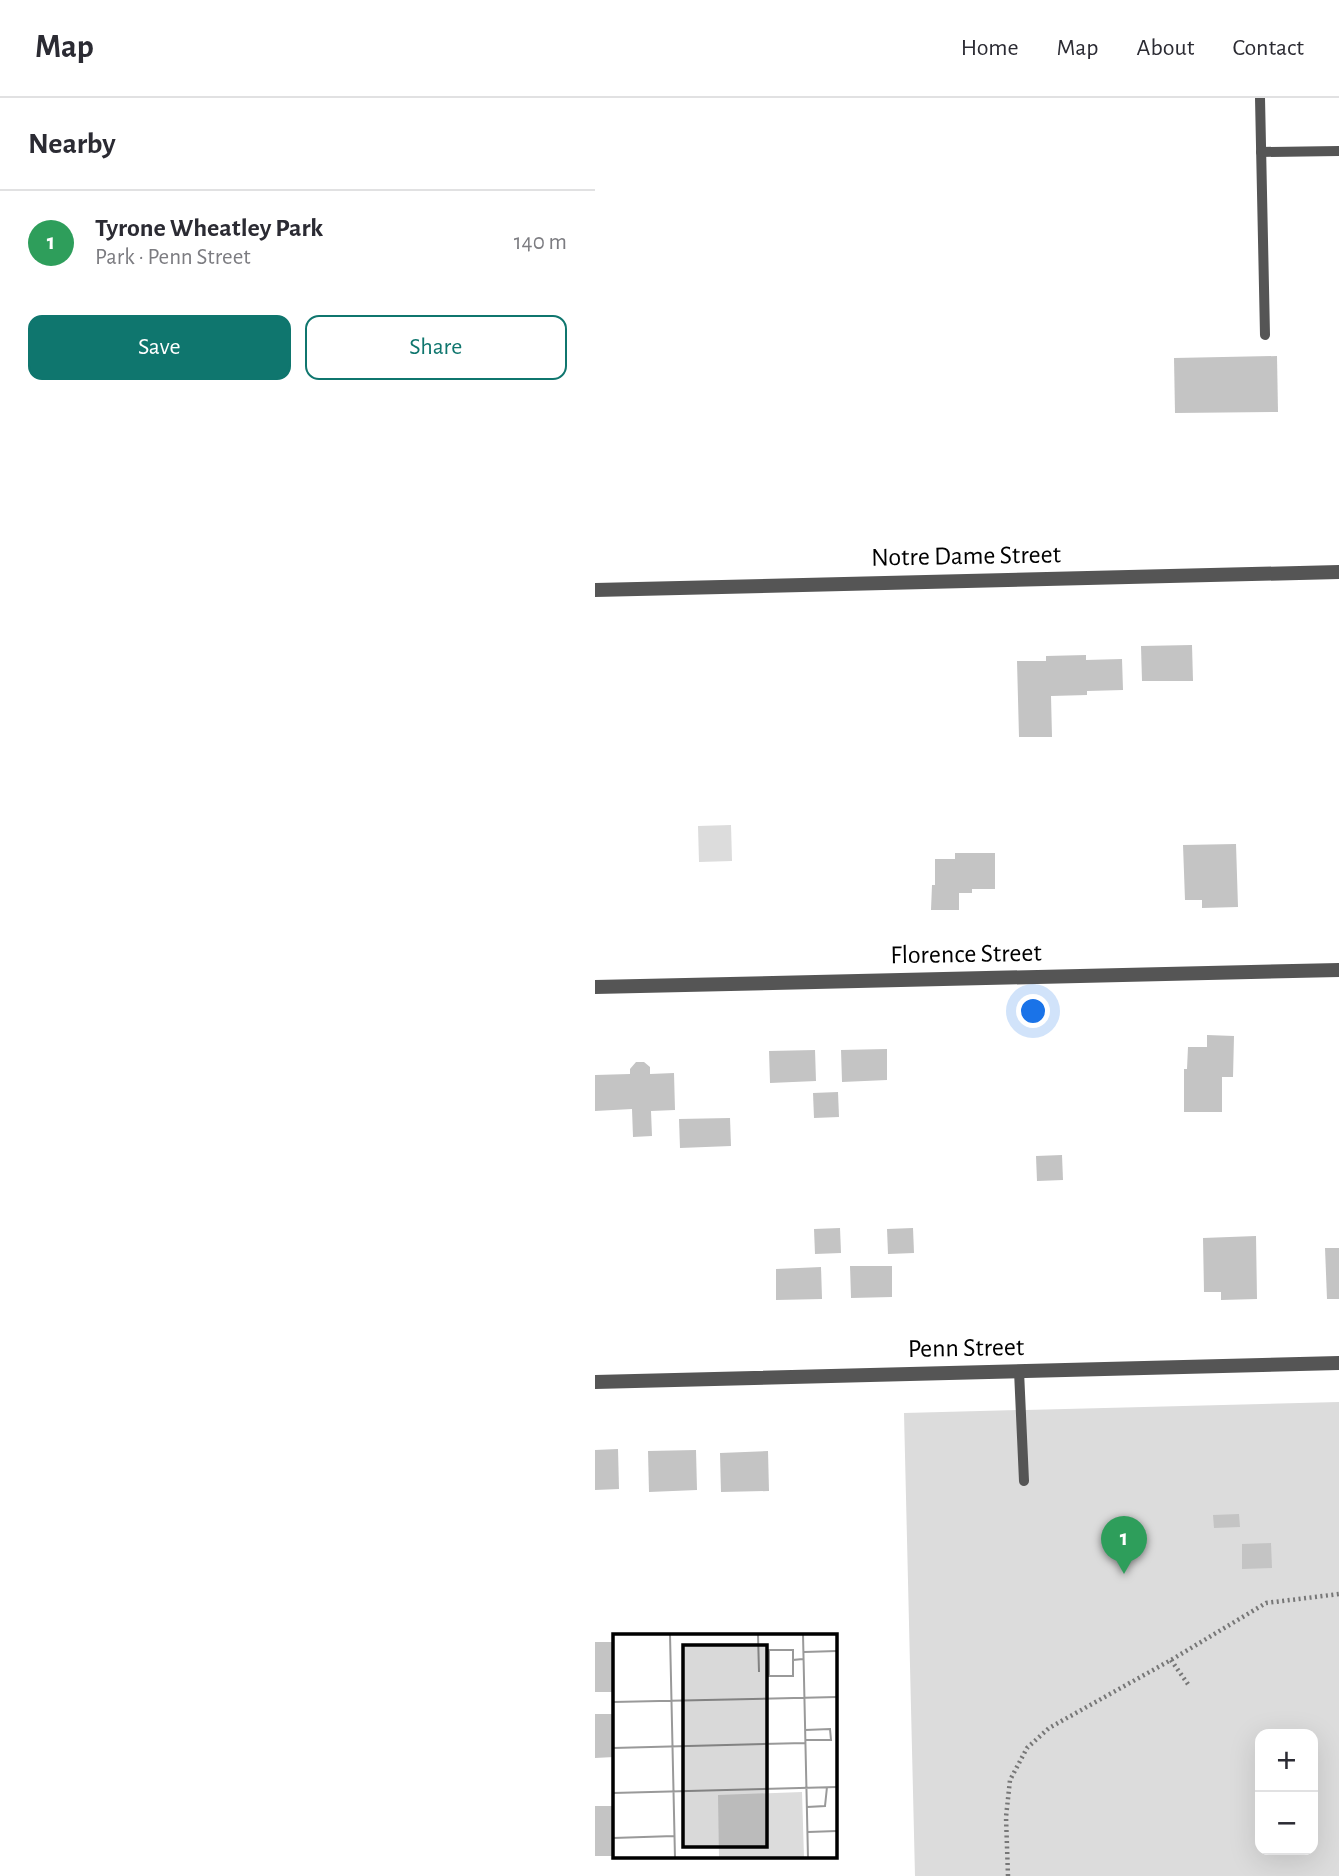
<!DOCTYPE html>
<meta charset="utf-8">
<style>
body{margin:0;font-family:"Alegreya Sans",sans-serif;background:#f7f7f7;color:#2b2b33}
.controls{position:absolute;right:21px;bottom:21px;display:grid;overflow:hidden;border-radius:14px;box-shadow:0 7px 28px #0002}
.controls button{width:63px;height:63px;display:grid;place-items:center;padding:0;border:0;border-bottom:2px solid #e1e1e2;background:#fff;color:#2b2b33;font:35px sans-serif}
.you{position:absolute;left:439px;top:914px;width:24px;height:24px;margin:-18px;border:5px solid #fff;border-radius:50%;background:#1a73e8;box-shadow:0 0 0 10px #1a73e833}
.badge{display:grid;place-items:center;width:46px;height:46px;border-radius:50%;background:#0f766e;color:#fff;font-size:23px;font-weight:700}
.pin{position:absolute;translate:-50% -58px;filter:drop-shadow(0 2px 4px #0008)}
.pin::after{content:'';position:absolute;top:37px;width:24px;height:21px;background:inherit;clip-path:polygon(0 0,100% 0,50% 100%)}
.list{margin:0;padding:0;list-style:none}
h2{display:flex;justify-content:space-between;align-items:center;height:91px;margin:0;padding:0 28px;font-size:30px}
h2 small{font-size:23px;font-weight:400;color:#7c7c81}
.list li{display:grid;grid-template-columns:46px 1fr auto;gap:21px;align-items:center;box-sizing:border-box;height:105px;padding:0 28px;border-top:2px solid #e1e1e2}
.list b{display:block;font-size:26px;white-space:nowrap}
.list p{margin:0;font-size:23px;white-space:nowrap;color:#7c7c81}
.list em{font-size:23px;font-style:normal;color:#7c7c81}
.actions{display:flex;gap:14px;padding:21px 28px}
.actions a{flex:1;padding:16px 0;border:2px solid #0f766e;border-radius:14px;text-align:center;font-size:24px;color:#0f766e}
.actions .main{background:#0f766e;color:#fff}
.map{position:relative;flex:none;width:744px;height:1778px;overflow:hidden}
header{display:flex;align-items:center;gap:42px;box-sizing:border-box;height:98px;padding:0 35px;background:#fff;border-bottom:2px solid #e1e1e2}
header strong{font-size:33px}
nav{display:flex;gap:38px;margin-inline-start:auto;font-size:24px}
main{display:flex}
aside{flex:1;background:#fff}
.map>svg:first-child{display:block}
.green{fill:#dcdcdc;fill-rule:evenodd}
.building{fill:#c4c4c4}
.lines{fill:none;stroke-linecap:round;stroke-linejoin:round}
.path{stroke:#777;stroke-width:4.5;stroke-dasharray:2 3.5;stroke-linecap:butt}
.service{stroke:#555;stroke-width:10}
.minor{stroke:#555;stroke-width:14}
.labels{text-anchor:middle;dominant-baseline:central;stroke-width:7;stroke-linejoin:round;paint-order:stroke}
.street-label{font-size:26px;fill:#000;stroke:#fff}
.inset-road{fill:none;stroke:#999;stroke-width:2}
.view{fill:#000;fill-opacity:0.15;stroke:#000;stroke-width:3.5}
.inset-edge{fill:none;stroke:#000;stroke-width:3.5}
</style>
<header>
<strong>Map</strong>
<nav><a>Home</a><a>Map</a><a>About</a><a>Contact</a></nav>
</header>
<main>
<aside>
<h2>Nearby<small></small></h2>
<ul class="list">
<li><span class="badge" style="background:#2e9e5b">1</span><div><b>Tyrone Wheatley Park</b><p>Park · Penn Street</p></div><em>140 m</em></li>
</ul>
<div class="actions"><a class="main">Save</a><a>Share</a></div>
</aside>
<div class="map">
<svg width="744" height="1778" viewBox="0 0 744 1778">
<rect width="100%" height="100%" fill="#fff"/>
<!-- green -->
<g class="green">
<polygon points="136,727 137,763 104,764 103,728"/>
<path d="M744 1304V1778H320L309 1315ZM665 1636H718V1752H665Z"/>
</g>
<!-- building -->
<g class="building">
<polygon points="682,258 683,314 580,315 579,260"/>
<polygon points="597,547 598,583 547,583 546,548"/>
<polygon points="491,557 491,562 527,561 528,592 492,593 492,597 456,598 457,639 424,639 422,563 451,563 451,558"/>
<polygon points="641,746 643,809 607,810 607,802 590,802 588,747"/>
<polygon points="360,755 400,755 400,791 377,791 377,795 364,795 364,812 336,812 337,787 340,787 340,761 360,761"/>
<polygon points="612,937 639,938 638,979 627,979 627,1014 589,1014 589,971 592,971 593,949 612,949"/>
<polygon points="292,951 292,982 247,984 246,952"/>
<polygon points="220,952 221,983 175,985 174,953"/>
<polygon points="41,964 49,964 55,969 55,976 79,975 80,1012 56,1013 57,1038 38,1039 37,1011 0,1013 0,977 35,976 35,971"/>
<polygon points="243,994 244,1019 219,1020 218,995"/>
<polygon points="135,1020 136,1048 85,1050 84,1021"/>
<polygon points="467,1057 468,1082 442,1083 441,1058"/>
<polygon points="245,1130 246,1155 220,1156 219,1131"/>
<polygon points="318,1130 319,1155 293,1156 292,1131"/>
<polygon points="661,1138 662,1201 626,1202 626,1194 609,1194 608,1140"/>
<polygon points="730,1150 744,1150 744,1201 732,1201"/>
<polygon points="255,1168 297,1168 297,1199 256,1200"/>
<polygon points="226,1169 227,1201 181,1202 181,1171"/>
<polygon points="23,1351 24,1391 0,1392 0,1352"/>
<polygon points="101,1352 102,1392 54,1394 53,1353"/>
<polygon points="173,1353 174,1393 126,1394 125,1355"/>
<polygon points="644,1416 645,1429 619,1430 618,1417"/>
<polygon points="676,1445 677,1470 647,1471 647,1446"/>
<rect x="0" y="1544" width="19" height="50"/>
<polygon points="0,1616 19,1616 19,1659 0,1660"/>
<rect x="0" y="1708" width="19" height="50"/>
</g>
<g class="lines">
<!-- path -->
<g class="path">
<polyline points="576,1562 595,1589"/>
<polyline points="413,1778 411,1719 415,1682 432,1650 454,1630 576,1562 671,1505 744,1496"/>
</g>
<!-- service -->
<g class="service">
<polyline points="665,0 670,237"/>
<polyline points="666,54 744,53"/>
<polyline points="424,1273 429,1383"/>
</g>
<!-- minor -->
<g class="minor">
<polyline points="0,492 744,474"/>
<polyline points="0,889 744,872"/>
<polyline points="0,1284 744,1265"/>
</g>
</g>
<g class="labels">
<!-- street labels -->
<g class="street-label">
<text transform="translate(371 458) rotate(-1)">Notre Dame Street</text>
<text transform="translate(371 856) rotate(-1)">Florence Street</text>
<text transform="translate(371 1250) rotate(-1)">Penn Street</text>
</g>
</g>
<!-- overview -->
<g transform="translate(18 1536)">
<rect width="224" height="224" fill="#fff"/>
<path d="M189 158 191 224H106L105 161Z" fill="#dcdcdc"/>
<path class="inset-road" d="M57 0 62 224M145 0 146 38M190 0 195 224M191 18 224 17M180 26V16H156V42H180V26L190 25M0 68 224 63M192 96 217 95 218 106H192M0 114 192 109M0 159 224 153M194 173 212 172 214 153M195 198 224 197M0 204 61 202"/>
<path class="view" d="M70 11H154V213H70Z"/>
<rect width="224" height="224" class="inset-edge"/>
</g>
</svg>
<div class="controls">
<button>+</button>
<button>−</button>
</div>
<div class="you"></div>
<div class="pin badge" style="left:529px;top:1476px;background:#2e9e5b">1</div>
</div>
</main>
